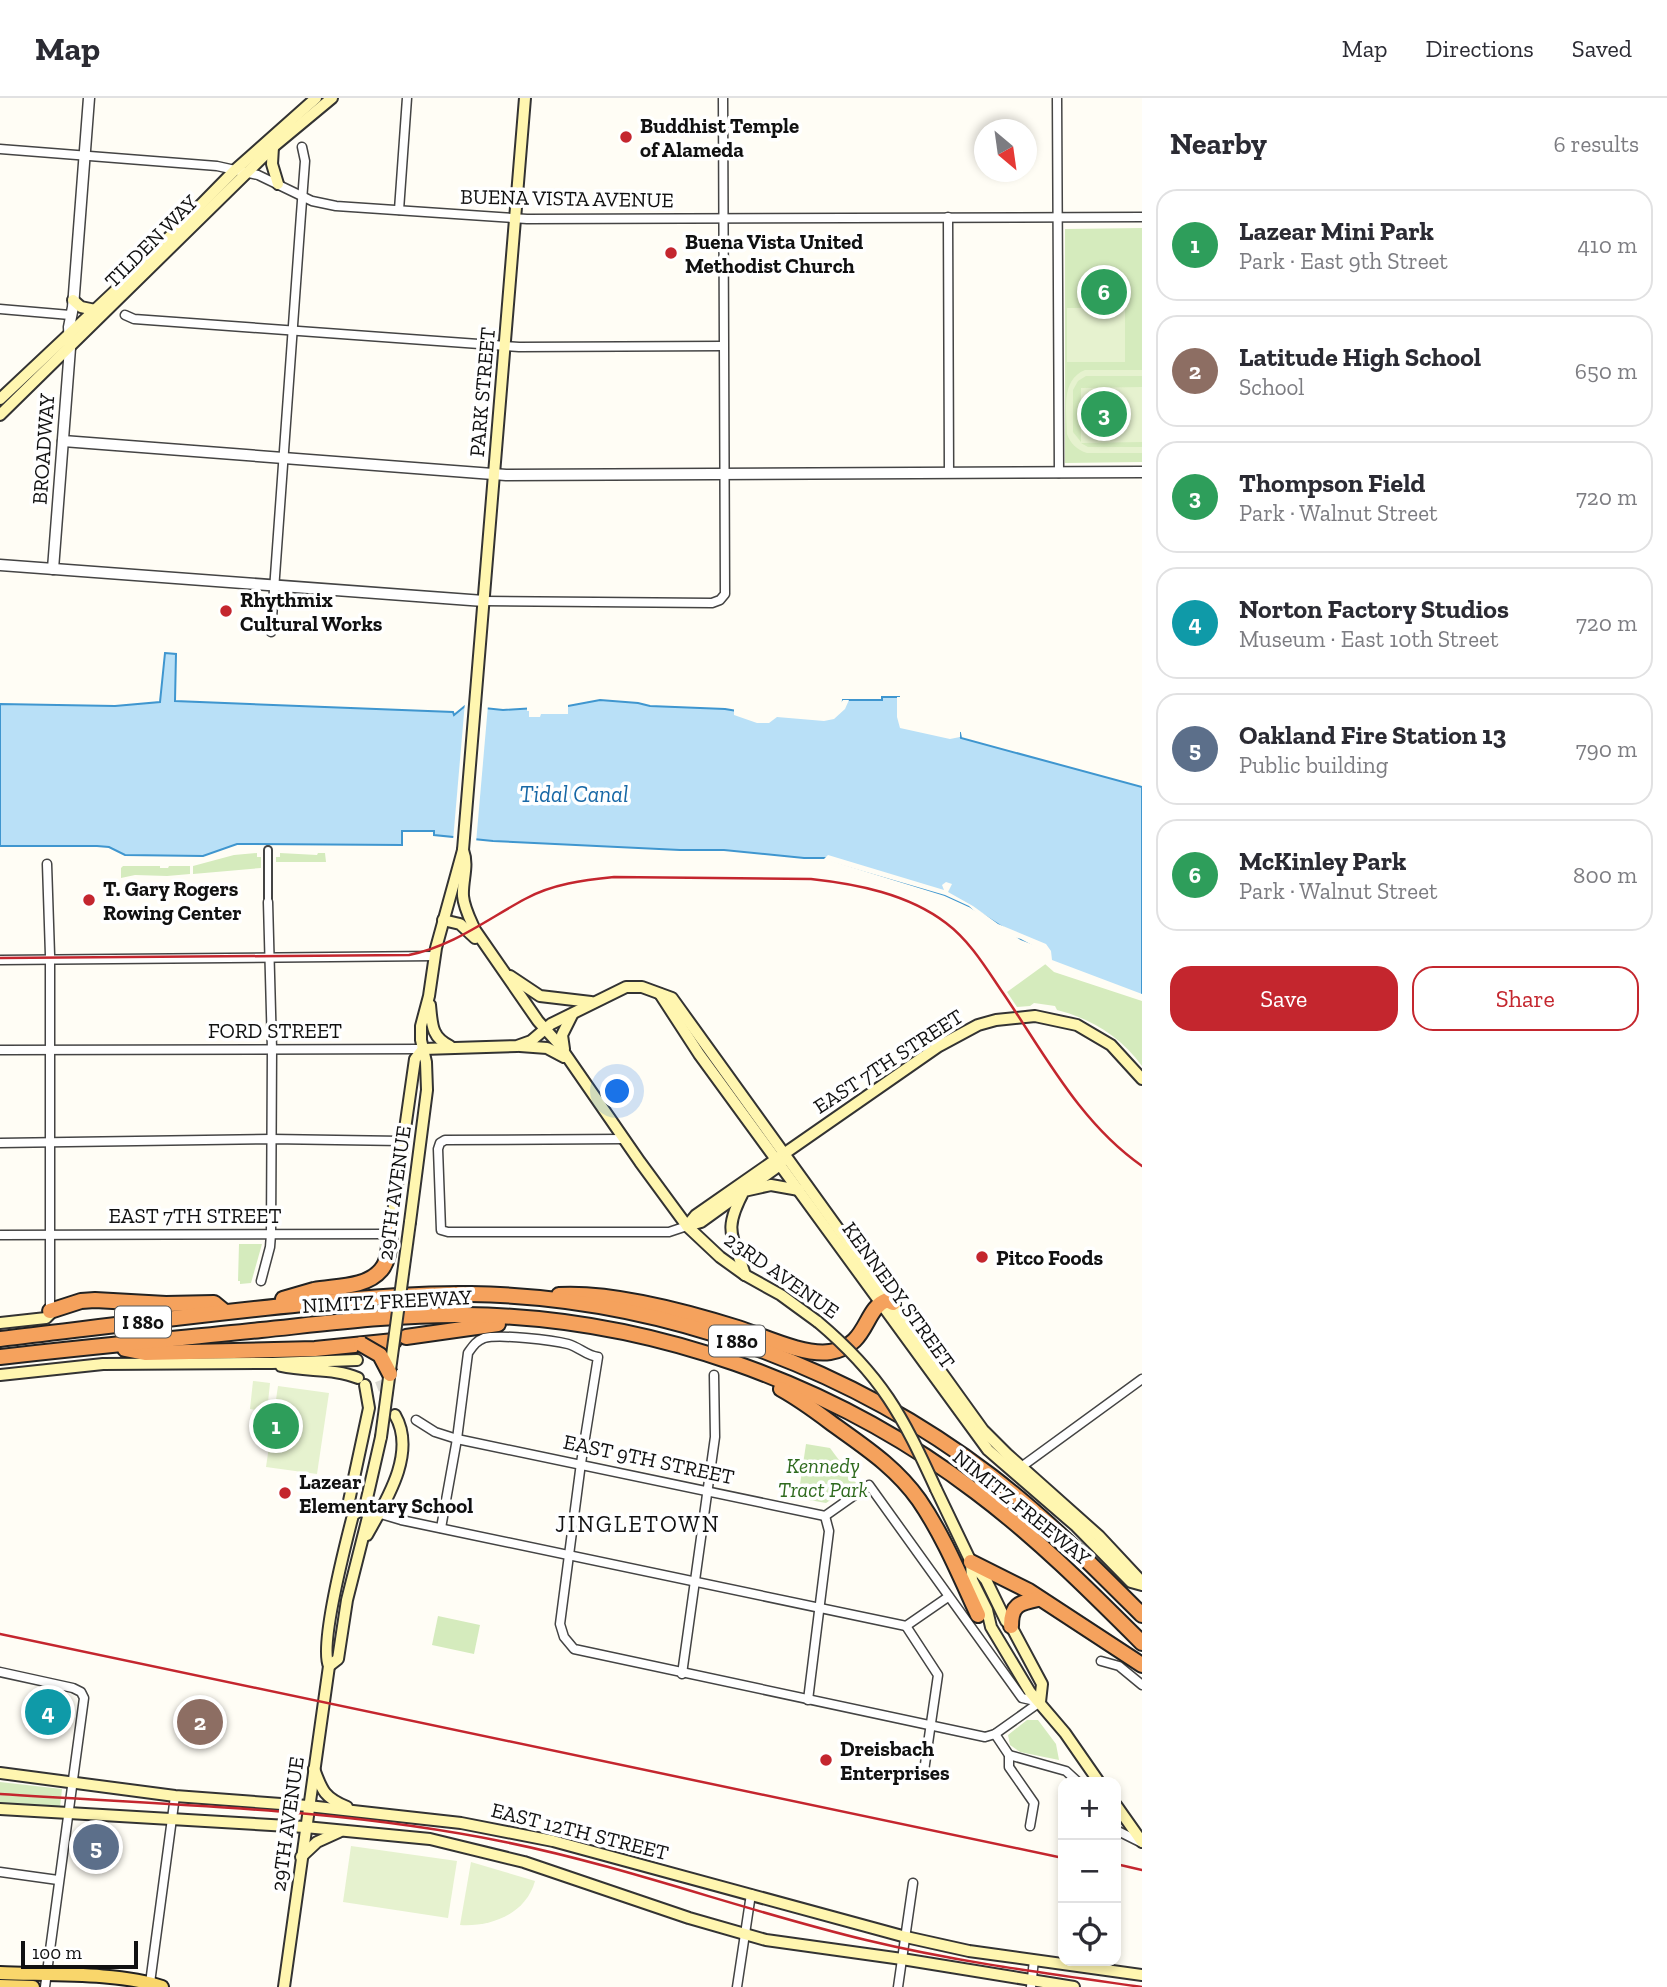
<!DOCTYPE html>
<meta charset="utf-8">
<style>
body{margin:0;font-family:"Zilla Slab",serif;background:#f7f7f7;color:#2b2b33}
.controls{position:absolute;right:21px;bottom:21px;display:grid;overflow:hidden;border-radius:14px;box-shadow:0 4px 10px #0003}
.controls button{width:63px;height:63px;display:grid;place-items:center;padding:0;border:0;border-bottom:2px solid #e1e1e2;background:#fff;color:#2b2b33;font:35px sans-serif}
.compass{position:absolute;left:974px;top:21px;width:63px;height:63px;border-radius:50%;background:#fff;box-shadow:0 4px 10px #0003;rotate:151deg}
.scale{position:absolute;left:21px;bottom:18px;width:117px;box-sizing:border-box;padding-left:7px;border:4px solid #111;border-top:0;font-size:19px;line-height:24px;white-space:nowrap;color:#111;-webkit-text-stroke:5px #fff;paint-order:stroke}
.you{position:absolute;left:618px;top:994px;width:24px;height:24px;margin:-18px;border:5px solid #fff;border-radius:50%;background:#1a73e8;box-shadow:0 0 0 10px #1a73e833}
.badge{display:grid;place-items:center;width:46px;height:46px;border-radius:50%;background:#c4262e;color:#fff;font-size:23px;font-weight:700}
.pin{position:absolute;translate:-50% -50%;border:4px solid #fff;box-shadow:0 2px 7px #0006}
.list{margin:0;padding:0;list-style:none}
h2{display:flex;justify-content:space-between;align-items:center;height:91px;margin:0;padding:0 28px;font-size:30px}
h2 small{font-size:23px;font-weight:400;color:#7c7c81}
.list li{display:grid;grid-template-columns:46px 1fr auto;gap:21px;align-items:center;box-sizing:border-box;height:112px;margin:0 14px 14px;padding:0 14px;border:2px solid #e1e1e2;border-radius:21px}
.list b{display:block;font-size:26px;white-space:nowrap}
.list p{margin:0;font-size:23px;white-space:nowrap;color:#7c7c81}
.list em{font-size:23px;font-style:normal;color:#7c7c81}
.actions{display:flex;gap:14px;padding:21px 28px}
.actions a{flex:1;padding:16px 0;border:2px solid #c4262e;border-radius:21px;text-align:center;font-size:24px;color:#c4262e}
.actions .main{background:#c4262e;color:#fff}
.icon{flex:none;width:38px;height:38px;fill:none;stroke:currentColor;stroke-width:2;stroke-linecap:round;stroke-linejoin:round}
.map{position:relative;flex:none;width:1142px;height:1889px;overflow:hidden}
header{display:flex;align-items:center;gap:42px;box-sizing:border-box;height:98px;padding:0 35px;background:#fff;border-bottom:2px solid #e1e1e2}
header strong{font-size:33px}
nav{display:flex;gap:38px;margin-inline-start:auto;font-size:24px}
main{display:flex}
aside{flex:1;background:#fff}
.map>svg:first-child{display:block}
.green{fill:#d5ebbd}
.pitch{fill:#e6f2cf}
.water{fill:#b9e0f7;stroke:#3f96cf;stroke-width:2}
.pier{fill:#fffdf5}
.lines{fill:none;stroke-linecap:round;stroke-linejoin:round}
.secondary-tunnel{stroke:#dbdad3;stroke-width:10;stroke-dasharray:10 5;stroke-linecap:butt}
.pedestrian-casing{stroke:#444;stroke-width:10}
.minor-casing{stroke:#444;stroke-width:11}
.tertiary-casing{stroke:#444;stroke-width:13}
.secondary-casing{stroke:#333;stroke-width:14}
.primary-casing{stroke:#222;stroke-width:16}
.motorway-casing{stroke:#222;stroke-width:18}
.pedestrian{stroke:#fff;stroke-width:6}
.minor{stroke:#fff;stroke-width:8}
.tertiary{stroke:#fff;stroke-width:10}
.secondary{stroke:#fff6b0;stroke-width:10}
.primary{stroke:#f9d66b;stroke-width:12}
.motorway{stroke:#f5a25d;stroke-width:14}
.rail{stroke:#c4262e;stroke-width:2.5}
.secondary-bridge-casing{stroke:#333;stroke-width:14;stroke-linecap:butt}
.motorway-bridge-casing{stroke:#222;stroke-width:18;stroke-linecap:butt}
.secondary-bridge{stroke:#fff6b0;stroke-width:10}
.motorway-bridge{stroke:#f5a25d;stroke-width:14}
.poi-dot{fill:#c4262e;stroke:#fff;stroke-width:2.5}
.labels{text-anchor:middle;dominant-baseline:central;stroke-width:7;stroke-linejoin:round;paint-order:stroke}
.shield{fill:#fff;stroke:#585858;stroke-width:2}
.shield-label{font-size:19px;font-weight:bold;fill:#111}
.poi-label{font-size:21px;font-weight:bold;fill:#111;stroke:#fff;text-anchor:start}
.street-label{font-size:21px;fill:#111;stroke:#fff}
.park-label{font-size:21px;font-style:italic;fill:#2f6b1f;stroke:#fff}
.water-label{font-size:23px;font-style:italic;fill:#1768a6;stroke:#fff}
.neighbourhood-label{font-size:23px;letter-spacing:2px;fill:#111;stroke:#fff}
</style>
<header>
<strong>Map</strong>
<nav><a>Map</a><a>Directions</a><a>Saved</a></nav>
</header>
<main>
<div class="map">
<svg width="1142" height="1889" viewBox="0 0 1142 1889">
<rect width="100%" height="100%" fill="#fffdf5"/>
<!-- green -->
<g class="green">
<polygon points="1142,130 1142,364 1065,365 1065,131"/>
<polygon points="257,755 257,759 261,759 261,770 193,776 193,768 234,757"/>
<polygon points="280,755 317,757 318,755 325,755 326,764 276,764 276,759 280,759"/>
<polygon points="123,768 160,768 160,770 168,770 169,768 190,768 190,776 167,778 135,777 121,780 121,770"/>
<path d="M1047 865 1142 900V968C1121 939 1092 921 1057 912L1055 908 1034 905 1030 908 1017 909 1007 894Z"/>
<polygon points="239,1146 262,1146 251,1185 240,1186 240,1183 238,1183"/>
<polygon points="806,1346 830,1350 856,1385 826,1405 798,1400"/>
<polygon points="438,1518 480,1527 474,1556 432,1547"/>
<polygon points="1027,1622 1038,1622 1056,1646 1059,1662 1020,1654 1010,1647 1008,1637"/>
<polygon points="0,1684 62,1691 60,1710 0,1707"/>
</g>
<!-- pitch -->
<g class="pitch">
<rect x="1067" y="210" width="58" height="54"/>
<path d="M1085 272H1142V278H1086L1078 283 1073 292V334L1081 344V290L1142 289V344L1081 345 1088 349H1142V355H1087C1077 352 1070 345 1067 336 1067 313 1060 282 1085 272Z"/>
<polygon points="253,1283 270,1285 267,1314 250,1311"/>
<polygon points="278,1288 329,1295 317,1376 266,1369"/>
<polygon points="351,1748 457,1763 448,1820 343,1804"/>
<path d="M471 1764 535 1783C526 1816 491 1829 460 1827Z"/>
</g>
<!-- water -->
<polygon class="water" points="165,555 176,556 175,603 453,614 454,617 465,608 503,612 568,608 600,602 638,605 650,608 725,611 737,613 842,610 843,602 882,602 882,599 899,599 901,626 960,635 961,640 1142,689 1142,900 1056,872 1042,849 1021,841 969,808 945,797 825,760 804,760 724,752 680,752 493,743 434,737 434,733 402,733 402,747 237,746 203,758 125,757 109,749 97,748 0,748 0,606 115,608 160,604"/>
<!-- pier -->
<g class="pier">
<polygon points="897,599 901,599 903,622 960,631 960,639 950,641 900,630 897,619"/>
<polygon points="843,602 849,602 845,611 834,621 824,623 777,619 769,625 757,625 734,617 734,611 771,607 839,607"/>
<polygon points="465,604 488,607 476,745 453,743"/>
<polygon points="568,605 568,616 541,616 540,619 529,619 529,613 527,613 527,607"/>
<polygon points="828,757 944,792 942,787 946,784 952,786 948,794 973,808 998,826 1046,846 1051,853 1052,862 1142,896 1142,903 1054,874 1045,866 1041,852 1021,841 997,834 969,808 945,797 825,762 824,761"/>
</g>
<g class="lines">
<!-- secondary-tunnel -->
<polyline class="secondary-tunnel" points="377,1289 387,1285 392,1277"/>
<defs>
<polyline id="pedestrian" points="268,752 268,804"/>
<g id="minor">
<polyline points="1057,0 1059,375"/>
<polyline points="0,51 217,68 258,77 312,103 336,108 527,121 1142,119"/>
<polyline points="399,112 407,0"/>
<polyline points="948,119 949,375"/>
<polyline points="0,211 70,217"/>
<polyline points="125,217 134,221 519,249 723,248"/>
<polyline points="484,503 712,505 720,502 725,496 723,0"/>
<polyline points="271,534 301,116 305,63 302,49"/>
<polyline points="47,766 50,857 50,1213"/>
<polyline points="0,862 435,858"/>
<polyline points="0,952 423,951"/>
<polyline points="624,1041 445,1042 440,1045 438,1051 441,1132 448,1134 669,1134 687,1128"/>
<polyline points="0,1045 271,1041 402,1043"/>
<polyline points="0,1137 390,1136"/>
<polyline points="261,1183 270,1149 271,1136 272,951 268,804"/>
<polyline points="416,1322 435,1334 457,1341 825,1418 869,1387 1022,1600 1040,1604"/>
<polyline points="1017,1372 1142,1281"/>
<polyline points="374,1414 401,1422 906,1528 948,1499"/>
<path d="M441 1430 457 1341 468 1255C473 1248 476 1243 484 1240 500 1236 552 1242 568 1246 579 1249 587 1258 598 1259L581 1365 560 1526 564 1539 574 1551 985 1639 995 1636 1040 1604"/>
<polyline points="906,1528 938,1577 924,1673"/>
<polyline points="1101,1563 1119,1568 1142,1587"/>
<polyline points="0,1574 73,1590 81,1594 84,1600 45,1889"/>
<polyline points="682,1576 715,1339 714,1277"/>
<polyline points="808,1602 829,1433 825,1418"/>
<polyline points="995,1636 1009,1657 1009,1669 1034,1705 1030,1728"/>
<polyline points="1009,1657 1066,1673 1078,1684"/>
<polyline points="1116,1732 1142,1745"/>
<polyline points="0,1774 58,1782"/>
<polyline points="150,1885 175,1698"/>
<polyline points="737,1889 751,1796"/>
<polyline points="898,1889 913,1785"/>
<polyline points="1031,1889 1034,1862"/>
</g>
<g id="tertiary">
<polyline points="63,343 506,377 1142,374"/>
<polyline points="0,467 484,503"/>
<polyline points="53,471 70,250 69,229 73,209 89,0"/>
</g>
<g id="secondary">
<polyline points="273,49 272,66 278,86"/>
<polyline points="73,202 81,209 95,212"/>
<polyline points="0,301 131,178 235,72 316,0"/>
<polyline points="0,317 273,49 332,0"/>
<path d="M463 752C469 768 462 782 463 798 464 810 470 821 475 832L538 923 557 944 640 1064 687 1128 720 1159 745 1177 781 1197 818 1224"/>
<polyline points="443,822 460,826 475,840"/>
<polyline points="510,878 540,898 591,904"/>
<polyline points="660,896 699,956 988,1352 1076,1428 1131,1484 1142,1487"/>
<path d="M430 907C432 926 431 939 450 948"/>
<polyline points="520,948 547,950 564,959"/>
<polyline points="423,951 517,948 531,943 551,926 626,889 642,889 672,900 983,1332 1007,1356 1099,1438 1142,1484"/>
<polyline points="564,951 562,937 572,917"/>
<polyline points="410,1124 427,992 426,964 421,942 421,928 429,898 436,850 463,752 525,0"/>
<polyline points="687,1128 696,1117 939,948 978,927 996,922 1035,918 1077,927 1111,947 1142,981"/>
<polyline points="687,1128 701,1124 780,1067 782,1063"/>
<polyline points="390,1136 415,961 423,951"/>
<path d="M745 1177C733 1137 722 1134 744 1093L771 1087 799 1092"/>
<polyline points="0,1225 46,1220 50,1216 50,1213"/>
<path d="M281 1268C307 1274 334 1270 358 1280"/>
<polyline points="0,1277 103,1266 272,1265 357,1262"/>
<polyline points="936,1391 971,1464 986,1482 1006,1523 1011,1528 1042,1586 1040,1604"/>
<polyline points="353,1417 349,1403 369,1310 365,1287"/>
<path d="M367 1437C386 1403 417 1355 395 1317"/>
<polyline points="971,1464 972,1482 987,1512 991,1529 1030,1594 1065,1635 1099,1684"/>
<polyline points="329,1568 338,1561 347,1502 368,1419 365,1409 381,1339"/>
<path d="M314 1671C322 1693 325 1700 347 1709"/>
<polyline points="0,1675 175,1698 308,1708 461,1725 553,1743 906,1839 969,1853 1142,1877"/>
<polyline points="1116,1707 1142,1744"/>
<polyline points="0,1711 305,1729 430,1741 524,1764 689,1820 766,1842 902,1861 1074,1889"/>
<polyline points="301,1759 317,1744 339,1734"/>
<path d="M284 1889 329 1568C319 1548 346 1444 353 1417L365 1409"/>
</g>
<g id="primary">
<path d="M0 1875C45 1877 121 1874 162 1889"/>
<polyline points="0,1888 33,1889"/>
</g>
<g id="motorway">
<path d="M559 1197C612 1194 687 1214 738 1230 763 1238 804 1258 830 1254 869 1248 863 1211 887 1202L893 1205"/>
<path d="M283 1201C293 1198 304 1195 314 1192 335 1188 366 1190 381 1172 389 1163 389 1148 390 1136"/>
<polyline points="50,1213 81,1203 95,1202 166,1206 214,1205 225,1214"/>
<polyline points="406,1239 498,1226"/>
<path d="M0 1241C101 1229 202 1216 303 1206 359 1201 415 1195 471 1196 656 1199 844 1266 991 1378 1046 1420 1094 1469 1142 1517"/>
<polyline points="125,1251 145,1255 315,1251 394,1243"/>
<path d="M0 1259C87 1249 174 1241 261 1232 329 1225 397 1216 466 1217 648 1219 831 1284 976 1394 1036 1439 1089 1492 1142 1545"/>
<path d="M781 1291C799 1301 814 1312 830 1324 863 1348 895 1368 919 1402 943 1437 960 1478 978 1517"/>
<polyline points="971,1464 1029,1493 1142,1567"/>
<path d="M1011 1528C1011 1507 1019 1505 1038 1501"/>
</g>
</defs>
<!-- pedestrian casing -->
<use href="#pedestrian" class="pedestrian-casing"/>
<!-- minor casing -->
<use href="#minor" class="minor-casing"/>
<!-- tertiary casing -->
<use href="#tertiary" class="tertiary-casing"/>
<!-- secondary casing -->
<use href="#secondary" class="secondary-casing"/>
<!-- primary casing -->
<use href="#primary" class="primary-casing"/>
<!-- motorway casing -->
<use href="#motorway" class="motorway-casing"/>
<!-- pedestrian -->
<use href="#pedestrian" class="pedestrian"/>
<!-- minor -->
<use href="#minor" class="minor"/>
<!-- tertiary -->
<use href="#tertiary" class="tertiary"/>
<!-- secondary -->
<use href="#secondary" class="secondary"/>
<!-- primary -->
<use href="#primary" class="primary"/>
<!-- motorway -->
<use href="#motorway" class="motorway"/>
<!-- rail -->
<g class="rail">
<path d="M0 860 409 857C453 848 486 822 525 801 552 786 584 782 614 779L811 781C857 786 908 796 946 825 970 843 986 870 1003 895 1044 955 1080 1025 1142 1068"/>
<polyline points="0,1536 1063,1760"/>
<path d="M0 1696C168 1707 340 1710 505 1744 628 1769 745 1813 866 1842 957 1864 1050 1876 1142 1889"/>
<polyline points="1116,1766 1142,1772"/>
</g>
<defs>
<g id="secondary-bridge">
<path d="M818 1224C882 1278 902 1317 936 1391"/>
<polyline points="381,1339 410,1124"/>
</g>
<polyline id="motorway-bridge" points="361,1246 380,1257 390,1276"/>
</defs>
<!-- secondary-bridge casing -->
<use href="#secondary-bridge" class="secondary-bridge-casing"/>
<!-- motorway-bridge casing -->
<use href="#motorway-bridge" class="motorway-bridge-casing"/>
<!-- secondary-bridge -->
<use href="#secondary-bridge" class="secondary-bridge"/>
<!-- motorway-bridge -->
<use href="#motorway-bridge" class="motorway-bridge"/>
</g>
<!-- markers -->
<g class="poi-dot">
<circle cx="626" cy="39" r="7"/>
<circle cx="671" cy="155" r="7"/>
<circle cx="226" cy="513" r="7"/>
<circle cx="89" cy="802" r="7"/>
<circle cx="982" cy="1159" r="7"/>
<circle cx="285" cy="1395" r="7"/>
<circle cx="826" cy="1662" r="7"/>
</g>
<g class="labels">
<!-- shield labels -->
<g class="shield">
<rect x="115" y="1208.5" width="56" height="31" rx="5"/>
<rect x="709" y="1227.5" width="56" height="31" rx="5"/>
</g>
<g class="shield-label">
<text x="143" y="1224">I 880</text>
<text x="737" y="1243">I 880</text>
</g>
<!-- poi labels -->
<g class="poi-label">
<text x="640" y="27">Buddhist Temple<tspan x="640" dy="24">of Alameda</tspan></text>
<text x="685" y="143">Buena Vista United<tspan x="685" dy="24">Methodist Church</tspan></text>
<text x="240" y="501">Rhythmix<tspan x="240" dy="24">Cultural Works</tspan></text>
<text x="103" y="790">T. Gary Rogers<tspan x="103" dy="24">Rowing Center</tspan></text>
<text x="996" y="1159">Pitco Foods</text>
<text x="299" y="1383">Lazear<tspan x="299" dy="24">Elementary School</tspan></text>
<text x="840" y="1650">Dreisbach<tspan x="840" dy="24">Enterprises</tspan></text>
</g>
<!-- street labels -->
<g class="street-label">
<text transform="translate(567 100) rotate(1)">BUENA VISTA AVENUE</text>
<text transform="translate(151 143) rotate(-45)">TILDEN WAY</text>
<text transform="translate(482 294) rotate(-85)">PARK STREET</text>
<text transform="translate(43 351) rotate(-86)">BROADWAY</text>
<text x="275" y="932">FORD STREET</text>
<text transform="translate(888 963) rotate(-33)">EAST 7TH STREET</text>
<text transform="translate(394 1095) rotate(-82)">29TH AVENUE</text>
<text x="195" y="1117">EAST 7TH STREET</text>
<text transform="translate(782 1177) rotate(35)">23RD AVENUE</text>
<text transform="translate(899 1197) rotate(54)">KENNEDY STREET</text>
<text transform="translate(387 1203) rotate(-3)">NIMITZ FREEWAY</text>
<text transform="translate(649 1361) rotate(12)">EAST 9TH STREET</text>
<text transform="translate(1022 1409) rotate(39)">NIMITZ FREEWAY</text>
<text transform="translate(287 1726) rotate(-82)">29TH AVENUE</text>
<text transform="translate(580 1733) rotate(14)">EAST 12TH STREET</text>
</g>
<!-- park labels -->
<g class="park-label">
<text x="823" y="1367">Kennedy<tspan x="823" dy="24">Tract Park</tspan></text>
</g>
<!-- water labels -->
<g class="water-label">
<text x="574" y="696">Tidal Canal</text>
</g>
<!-- neighbourhood labels -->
<g class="neighbourhood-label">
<text x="638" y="1426">JINGLETOWN</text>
</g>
</g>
</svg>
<div class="controls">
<button>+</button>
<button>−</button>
<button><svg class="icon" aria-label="locate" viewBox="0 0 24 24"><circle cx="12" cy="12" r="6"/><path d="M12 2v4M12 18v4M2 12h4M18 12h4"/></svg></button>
</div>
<svg class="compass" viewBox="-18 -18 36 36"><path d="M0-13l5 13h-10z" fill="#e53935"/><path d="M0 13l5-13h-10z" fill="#7c7c81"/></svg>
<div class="scale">100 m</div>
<div class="you"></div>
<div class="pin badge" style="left:276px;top:1328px;background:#2e9e5b">1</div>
<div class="pin badge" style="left:200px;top:1624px;background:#8d6e63">2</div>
<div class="pin badge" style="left:1104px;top:316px;background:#2e9e5b">3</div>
<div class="pin badge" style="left:48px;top:1614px;background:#0f9aa8">4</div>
<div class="pin badge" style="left:96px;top:1749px;background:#5c6f8a">5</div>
<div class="pin badge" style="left:1104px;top:194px;background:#2e9e5b">6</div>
</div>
<aside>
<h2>Nearby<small>6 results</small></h2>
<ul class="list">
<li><span class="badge" style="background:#2e9e5b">1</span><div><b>Lazear Mini Park</b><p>Park · East 9th Street</p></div><em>410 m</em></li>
<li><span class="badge" style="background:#8d6e63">2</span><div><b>Latitude High School</b><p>School</p></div><em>650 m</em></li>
<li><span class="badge" style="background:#2e9e5b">3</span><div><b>Thompson Field</b><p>Park · Walnut Street</p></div><em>720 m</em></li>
<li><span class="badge" style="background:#0f9aa8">4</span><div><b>Norton Factory Studios</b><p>Museum · East 10th Street</p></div><em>720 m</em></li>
<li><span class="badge" style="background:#5c6f8a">5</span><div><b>Oakland Fire Station 13</b><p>Public building</p></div><em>790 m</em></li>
<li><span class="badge" style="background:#2e9e5b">6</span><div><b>McKinley Park</b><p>Park · Walnut Street</p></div><em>800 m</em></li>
</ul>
<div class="actions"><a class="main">Save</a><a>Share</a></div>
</aside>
</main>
